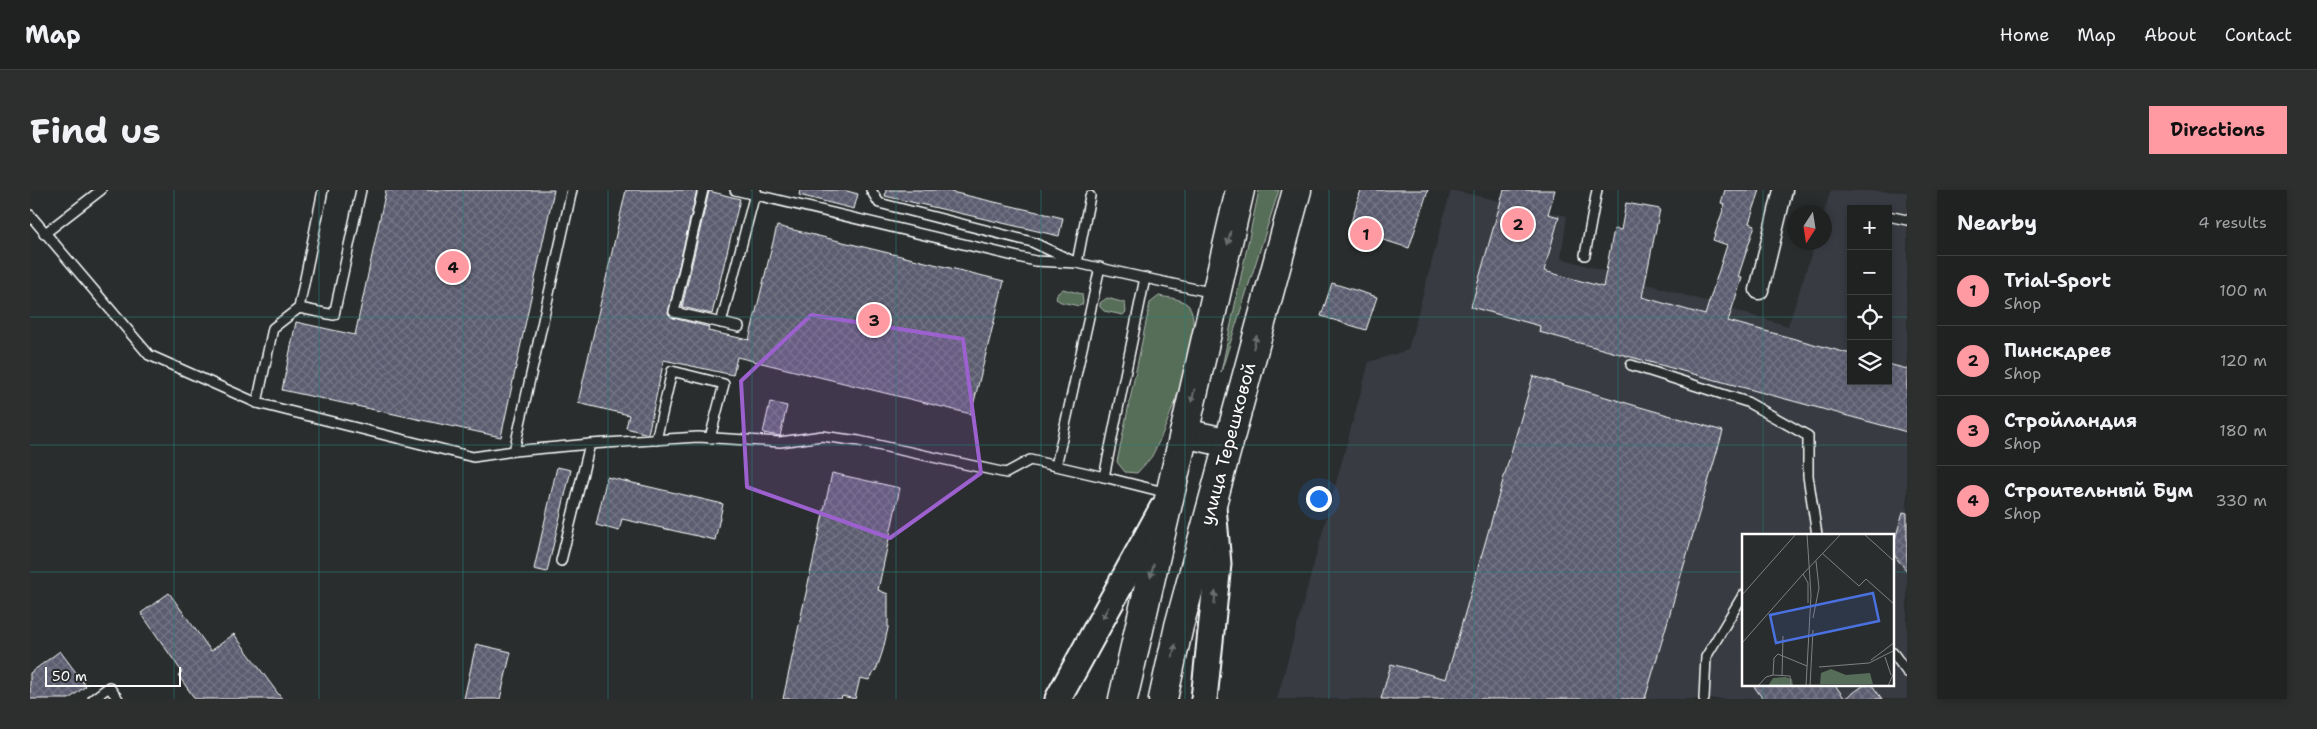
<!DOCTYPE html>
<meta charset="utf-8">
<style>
body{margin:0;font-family:"Shantell Sans",sans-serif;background:#2d2f2f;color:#f1f3f6}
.controls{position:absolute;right:15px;top:15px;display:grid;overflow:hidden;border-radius:0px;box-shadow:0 2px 8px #0003}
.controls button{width:45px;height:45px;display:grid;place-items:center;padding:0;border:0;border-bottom:1px solid #3d3f40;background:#202222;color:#f1f3f6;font:25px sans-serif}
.compass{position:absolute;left:1757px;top:15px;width:45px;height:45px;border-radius:50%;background:#202222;box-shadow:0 2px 8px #0003;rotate:192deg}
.scale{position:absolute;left:15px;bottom:12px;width:136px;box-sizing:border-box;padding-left:5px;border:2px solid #fff;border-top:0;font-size:14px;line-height:18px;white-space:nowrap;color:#fff;-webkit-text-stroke:4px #2a2d2e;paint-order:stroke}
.you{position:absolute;left:1288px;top:308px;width:18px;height:18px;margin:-12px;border:4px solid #fff;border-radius:50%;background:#1a73e8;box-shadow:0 0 0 8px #1a73e833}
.badge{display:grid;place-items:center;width:32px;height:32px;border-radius:50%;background:#ff9aa2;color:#111;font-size:16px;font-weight:700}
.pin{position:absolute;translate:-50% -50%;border:2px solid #fff;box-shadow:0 1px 5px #0006}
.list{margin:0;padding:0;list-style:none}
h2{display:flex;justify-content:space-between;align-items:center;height:65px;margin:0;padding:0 20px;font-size:21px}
h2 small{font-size:16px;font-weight:400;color:#a2a4a5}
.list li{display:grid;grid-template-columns:32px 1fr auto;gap:15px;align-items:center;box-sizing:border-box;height:70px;padding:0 20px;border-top:1px solid #3d3f40}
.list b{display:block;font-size:19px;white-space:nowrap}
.list p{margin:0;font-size:16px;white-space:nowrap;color:#a2a4a5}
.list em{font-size:16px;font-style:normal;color:#a2a4a5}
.icon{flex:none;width:28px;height:28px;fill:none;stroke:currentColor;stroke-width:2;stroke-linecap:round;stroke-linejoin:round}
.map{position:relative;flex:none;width:1877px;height:509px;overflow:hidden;border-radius:0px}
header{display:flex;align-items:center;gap:30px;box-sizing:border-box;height:70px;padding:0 25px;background:#202222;border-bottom:1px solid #3d3f40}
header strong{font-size:24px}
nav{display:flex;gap:28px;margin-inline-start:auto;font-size:18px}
.intro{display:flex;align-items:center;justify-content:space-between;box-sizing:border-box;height:120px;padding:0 30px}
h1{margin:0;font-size:35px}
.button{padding:12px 22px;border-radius:0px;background:#ff9aa2;color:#111;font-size:18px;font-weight:700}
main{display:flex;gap:30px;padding:0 30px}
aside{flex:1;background:#202222;border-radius:0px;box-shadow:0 2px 8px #0003}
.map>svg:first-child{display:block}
.built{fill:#393b42;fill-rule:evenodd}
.grass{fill:#566d59;stroke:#aab6ac}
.building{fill:url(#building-cross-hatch);stroke:#fff}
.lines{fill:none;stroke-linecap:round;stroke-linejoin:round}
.lane-casing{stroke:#fff;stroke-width:12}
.street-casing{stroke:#fff;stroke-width:21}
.secondary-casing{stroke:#fff;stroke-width:29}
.primary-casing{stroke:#fff;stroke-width:31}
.lane{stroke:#2a2d2e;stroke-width:9}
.street{stroke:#2a2d2e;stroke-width:18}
.secondary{stroke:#2a2d2e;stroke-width:25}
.primary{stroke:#2a2d2e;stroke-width:28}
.oneway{fill:#6a6c6d}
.marked{fill:#9c61cf;fill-opacity:0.2;stroke:#9c61cf;stroke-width:4;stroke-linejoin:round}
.grid{fill:none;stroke:#27847c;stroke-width:1;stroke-opacity:0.55}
.labels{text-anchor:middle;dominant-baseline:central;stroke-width:4;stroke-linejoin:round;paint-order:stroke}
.street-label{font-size:18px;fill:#fff;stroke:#2a2d2e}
.inset-road{fill:none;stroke:#7f8182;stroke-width:1}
.view{fill:#4a71e0;fill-opacity:0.15;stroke:#4a71e0;stroke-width:2.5}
.inset-edge{fill:none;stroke:#fff;stroke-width:2.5}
</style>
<header>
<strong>Map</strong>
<nav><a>Home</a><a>Map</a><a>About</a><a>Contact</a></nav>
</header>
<div class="intro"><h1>Find us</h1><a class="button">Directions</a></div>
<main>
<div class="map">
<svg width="1877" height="509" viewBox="0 0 1877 509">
<defs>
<pattern id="building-cross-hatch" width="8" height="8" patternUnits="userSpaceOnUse" patternTransform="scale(1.25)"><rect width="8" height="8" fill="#5b5d6f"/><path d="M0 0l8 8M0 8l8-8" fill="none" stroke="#747585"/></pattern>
</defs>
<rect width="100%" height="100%" fill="#2a2d2e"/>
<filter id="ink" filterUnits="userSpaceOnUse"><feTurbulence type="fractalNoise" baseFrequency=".02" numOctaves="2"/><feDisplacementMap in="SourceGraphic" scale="10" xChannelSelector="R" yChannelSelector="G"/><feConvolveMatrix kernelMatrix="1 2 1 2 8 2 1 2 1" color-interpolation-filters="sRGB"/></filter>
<g filter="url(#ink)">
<!-- built -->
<path class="built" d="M1421 0 1537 26 1531 68 1758 136 1785 53 1794 52V22L1801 0 1877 2V509H1247L1339 172 1378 160ZM1821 19H1858V191H1821ZM1713 345H1863V495H1713Z"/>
<!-- grass -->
<g class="grass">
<polygon points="1229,0 1249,0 1191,182"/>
<polygon points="1033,99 1052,104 1053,114 1049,116 1031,112 1026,109 1027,104"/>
<path d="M1129 106C1139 108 1150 108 1158 115 1178 136 1135 242 1122 266 1118 272 1112 277 1107 283L1095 282 1087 272 1120 113Z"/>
<polygon points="1077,108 1095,113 1096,122 1093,125 1074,121 1070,117 1070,113"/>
</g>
<!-- building -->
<g class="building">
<polygon points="356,0 524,0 471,247 252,200 266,132 325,145"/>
<polygon points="596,0 667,0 638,123 643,128 679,137 678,141 719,150 747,36 974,91 941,224 707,167 703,185 634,170 618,244 596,238 599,225 548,213"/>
<polygon points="770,0 813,0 828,4 824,19 769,5"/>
<polygon points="856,0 913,0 1033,28 1029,46 855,6"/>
<polygon points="1331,0 1398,0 1379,58 1319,39"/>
<polygon points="1474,0 1525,0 1518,24 1529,27 1514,81 1573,97 1584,39 1591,40 1596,13 1630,19 1612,107 1675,125 1697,55 1683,50 1695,14 1691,13 1695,0 1730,0 1719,33 1725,35 1708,87 1712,88 1698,131 1821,164 1821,191 1858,191 1858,174 1877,179 1877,242 1509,142 1510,136 1441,117"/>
<polygon points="679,1 710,9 682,124 652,117"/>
<polygon points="1302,93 1347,107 1336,140 1291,126"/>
<polygon points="1503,186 1693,241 1615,509 1351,509 1361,474 1416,489"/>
<polygon points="740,212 757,216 750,246 733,243"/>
<polygon points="527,277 541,280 517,382 504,379"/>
<polygon points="802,283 870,298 848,400 858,404 858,438 853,460 847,478 839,490 830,488 825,509 812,506 811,509 753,509"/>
<polygon points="577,287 693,314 685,350 592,329 589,341 566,335"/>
<polygon points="1873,322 1877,323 1877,381 1863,364 1863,356"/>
<polygon points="139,403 181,461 204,444 252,509 165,509 148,485 152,482 111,423"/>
<polygon points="446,454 481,462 470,509 434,509"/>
<polygon points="30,461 56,496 39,509 0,509 0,483"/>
<polygon points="1723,495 1805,495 1815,509 1834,495 1842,495 1852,509 1733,509"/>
</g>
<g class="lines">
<defs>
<g id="lane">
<polyline points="673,0 644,122 709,137"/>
<polyline points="705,0 1005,71 1047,73 1115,88"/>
<polyline points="841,0 849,13 1002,52 1047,73 1060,6"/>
<polyline points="0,25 119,165 227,213 443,267 484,261 542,0"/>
<polyline points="1858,26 1877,30"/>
<polyline points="14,44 71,0"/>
<polyline points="1555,65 1567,0"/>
<polyline points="269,118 304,125 331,0"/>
<polyline points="691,133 726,0"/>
<polyline points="1601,175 1717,212 1778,246 1778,286 1787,345"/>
<polyline points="227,213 243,138 269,118 293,0"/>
<polyline points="626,250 642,181 694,194 680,248"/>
<polyline points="484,261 560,254"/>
<polyline points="1026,276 1070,77"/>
<polyline points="1138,303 1074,287 1115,88 1184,103"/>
<polyline points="531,371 560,254 668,247 750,252 792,246 829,251 976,283 1000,270 1074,287"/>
<polyline points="1863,463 1877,482"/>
<polyline points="63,509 79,497 88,509"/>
<polyline points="1674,509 1676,467 1713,405"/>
</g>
<polyline id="street" points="1729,100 1753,0"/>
<g id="secondary">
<polyline points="1028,509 1132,319"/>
<polyline points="1174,509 1188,374 1183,317"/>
</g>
<g id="primary">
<polyline points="1154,243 1199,253"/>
<polyline points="1093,509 1210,0"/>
<polyline points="1133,509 1149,436 1267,0"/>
</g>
</defs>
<!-- lane casing -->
<use href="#lane" class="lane-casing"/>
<!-- street casing -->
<use href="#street" class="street-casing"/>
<!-- secondary casing -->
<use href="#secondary" class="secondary-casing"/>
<!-- primary casing -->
<use href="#primary" class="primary-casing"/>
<!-- lane -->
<use href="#lane" class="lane"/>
<!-- street -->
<use href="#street" class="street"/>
<!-- secondary -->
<use href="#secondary" class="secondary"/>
<!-- primary -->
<use href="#primary" class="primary"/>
</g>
<!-- one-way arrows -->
<defs><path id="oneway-solid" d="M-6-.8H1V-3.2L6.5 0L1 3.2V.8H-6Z" transform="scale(1.25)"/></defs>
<g class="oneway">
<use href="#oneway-solid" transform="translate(1199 48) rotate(102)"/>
<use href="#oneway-solid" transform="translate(1225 152) rotate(-75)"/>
<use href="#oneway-solid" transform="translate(1163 206) rotate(103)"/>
<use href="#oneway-solid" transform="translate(1122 381) rotate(103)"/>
<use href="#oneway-solid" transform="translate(1185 408) rotate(-84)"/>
<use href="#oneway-solid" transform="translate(1075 423) rotate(119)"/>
<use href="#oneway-solid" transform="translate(1144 461) rotate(-78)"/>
</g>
</g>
<!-- marked area -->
<path class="marked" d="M781 125 933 149 951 283 860 348 717 297 711 191Z"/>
<!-- grid -->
<path class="grid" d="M144 0V509M289 0V509M433 0V509M578 0V509M722 0V509M866 0V509M1011 0V509M1155 0V509M1299 0V509M1444 0V509M1588 0V509M1733 0V345M0 127H1821M1858 127H1877M0 255H1877M0 382H1713M1863 382H1877M1733 495V509"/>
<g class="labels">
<!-- street labels -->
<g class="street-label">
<text transform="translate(1198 254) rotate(-75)">улица Терешковой</text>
</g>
</g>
<!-- overview -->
<g transform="translate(1712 344)">
<rect width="152" height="152" fill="#2a2d2e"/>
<path d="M89 135 104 141 128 139 131 150H78L79 139ZM43 143 50 145 51 152H26L31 144Z" fill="#566d59"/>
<path class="inset-road" d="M122 0 153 28M81 20 117 52 124 45 153 71M0 61 54 0M66 69V49L61 40 99 0M71 84 77 54 74 27M0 109 61 40M143 123 149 141M129 126 153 108M77 133 127 129 153 116M31 141 32 124 36 120 65 132M40 142 41 102M16 152 24 143 31 141 48 142 49 152M64 152 69 61 65 0M68 152 71 96M146 152 153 136"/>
<path class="view" d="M131 59 137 87 34 109 28 81Z"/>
<rect width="152" height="152" class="inset-edge"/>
</g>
</svg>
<div class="controls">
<button>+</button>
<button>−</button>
<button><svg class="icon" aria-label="locate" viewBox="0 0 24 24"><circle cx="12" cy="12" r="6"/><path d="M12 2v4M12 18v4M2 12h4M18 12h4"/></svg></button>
<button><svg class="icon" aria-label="layers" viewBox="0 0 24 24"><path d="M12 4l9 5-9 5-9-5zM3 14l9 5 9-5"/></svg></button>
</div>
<svg class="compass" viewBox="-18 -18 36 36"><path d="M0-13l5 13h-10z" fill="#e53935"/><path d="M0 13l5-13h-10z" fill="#a2a4a5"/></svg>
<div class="scale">50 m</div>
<div class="you"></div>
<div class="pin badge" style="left:1336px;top:44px">1</div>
<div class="pin badge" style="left:1488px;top:34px">2</div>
<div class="pin badge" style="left:844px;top:130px">3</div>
<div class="pin badge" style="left:423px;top:77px">4</div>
</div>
<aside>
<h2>Nearby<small>4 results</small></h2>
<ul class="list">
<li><span class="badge">1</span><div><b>Trial-Sport</b><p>Shop</p></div><em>100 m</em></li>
<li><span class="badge">2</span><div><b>Пинскдрев</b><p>Shop</p></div><em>120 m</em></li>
<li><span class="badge">3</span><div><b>Стройландия</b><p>Shop</p></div><em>180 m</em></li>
<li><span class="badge">4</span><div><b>Строительный Бум</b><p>Shop</p></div><em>330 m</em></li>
</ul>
</aside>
</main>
